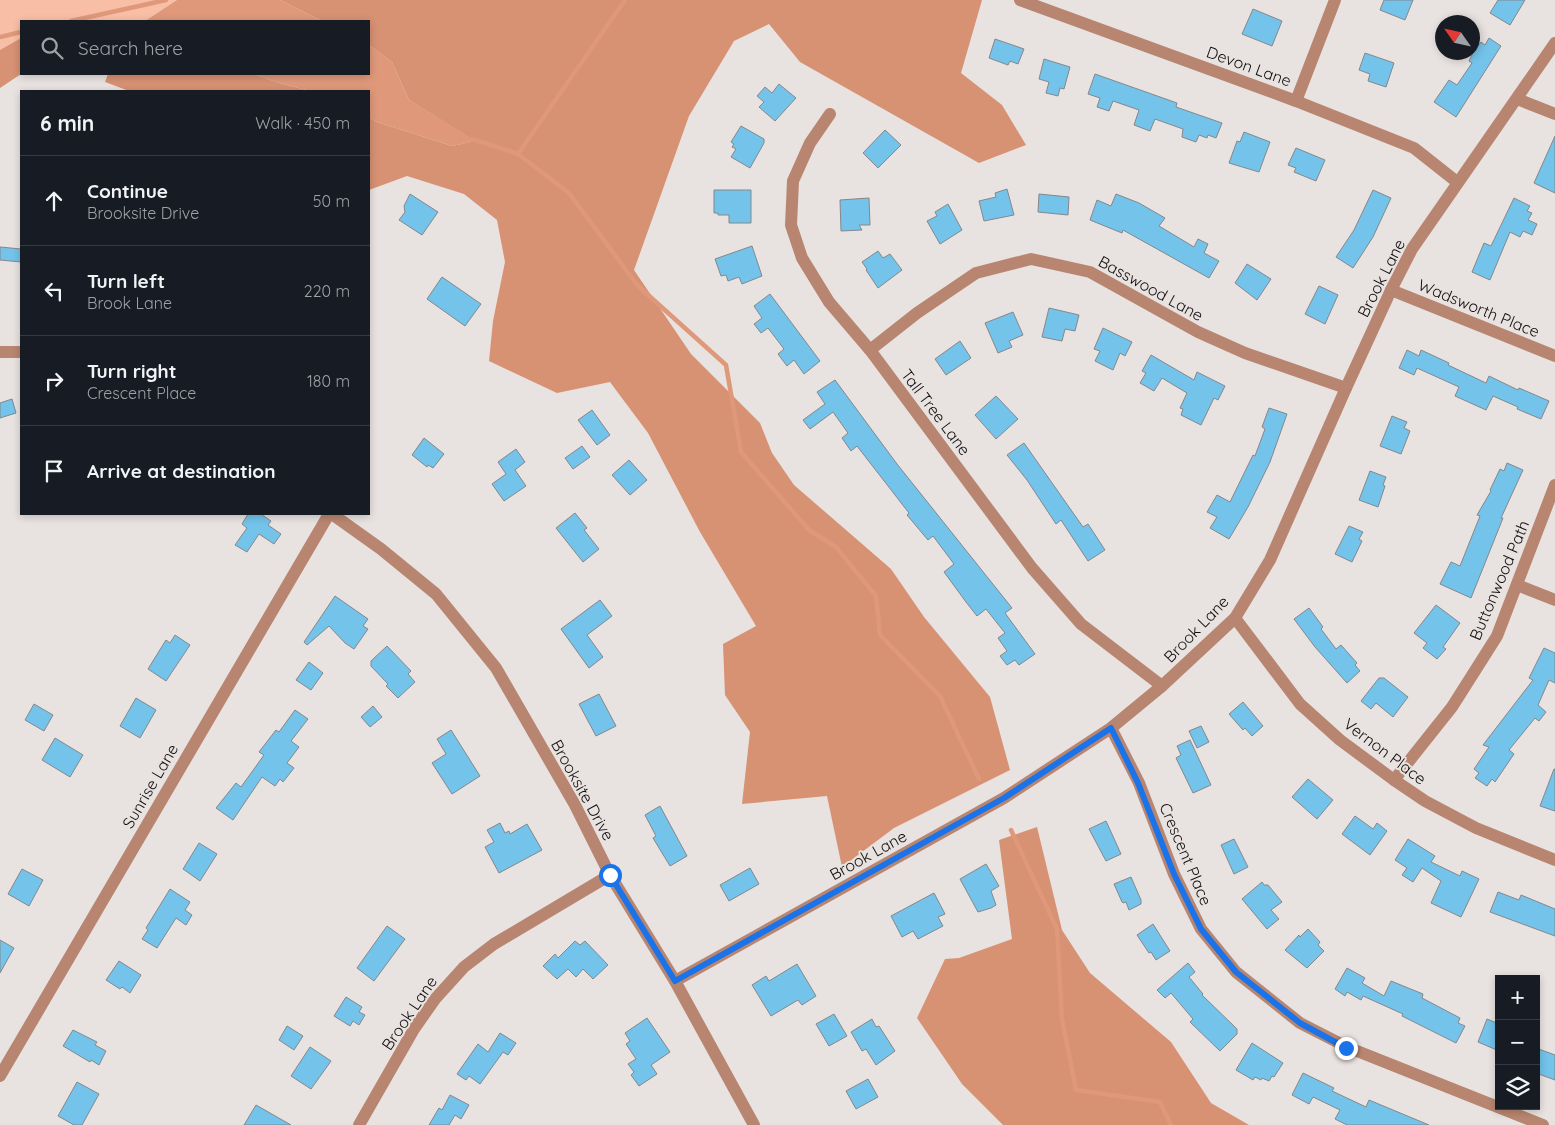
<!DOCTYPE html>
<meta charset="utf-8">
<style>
body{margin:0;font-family:Quicksand,sans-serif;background:#242831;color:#f1f3f6}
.controls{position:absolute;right:15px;bottom:15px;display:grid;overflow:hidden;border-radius:0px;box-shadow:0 2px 8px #0003}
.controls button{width:45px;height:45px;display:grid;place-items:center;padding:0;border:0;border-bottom:1px solid #363941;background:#171b24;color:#f1f3f6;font:25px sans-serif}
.compass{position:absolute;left:1435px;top:15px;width:45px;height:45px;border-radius:50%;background:#171b24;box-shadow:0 2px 8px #0003;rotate:304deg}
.stop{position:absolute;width:15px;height:15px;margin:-11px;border:4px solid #1a73e8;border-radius:50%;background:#fff}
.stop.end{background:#1a73e8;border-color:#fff;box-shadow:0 1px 5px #0008}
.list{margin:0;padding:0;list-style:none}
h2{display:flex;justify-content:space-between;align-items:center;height:65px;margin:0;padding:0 20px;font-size:21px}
h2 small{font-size:16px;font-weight:400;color:#9ea1a6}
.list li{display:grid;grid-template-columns:32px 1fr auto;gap:15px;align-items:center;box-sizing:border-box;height:90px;padding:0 20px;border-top:1px solid #363941}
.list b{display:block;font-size:19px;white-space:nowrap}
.list p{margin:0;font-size:16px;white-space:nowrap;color:#9ea1a6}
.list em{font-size:16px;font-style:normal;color:#9ea1a6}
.icon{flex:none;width:28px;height:28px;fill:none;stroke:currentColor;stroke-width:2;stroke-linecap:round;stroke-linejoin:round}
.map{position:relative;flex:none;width:1555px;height:1125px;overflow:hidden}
.search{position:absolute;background:#171b24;box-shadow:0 2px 8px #0003;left:20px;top:20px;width:350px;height:55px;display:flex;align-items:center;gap:12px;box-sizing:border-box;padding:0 18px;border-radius:0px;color:#9ea1a6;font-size:19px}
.panel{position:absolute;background:#171b24;box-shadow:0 2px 8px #0003;left:20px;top:90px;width:350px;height:425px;border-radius:0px}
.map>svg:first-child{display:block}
.green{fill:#f8bea6}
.forest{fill:#d79173}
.water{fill:#df987a}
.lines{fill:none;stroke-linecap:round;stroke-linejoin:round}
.stream{stroke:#df987a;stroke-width:4.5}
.building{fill:#74c3ea;stroke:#84888b}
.minor{stroke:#b88670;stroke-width:12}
.route{stroke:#1a73e8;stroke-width:6}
.labels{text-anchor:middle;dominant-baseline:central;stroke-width:4;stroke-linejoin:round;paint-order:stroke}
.street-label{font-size:16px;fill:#110f0e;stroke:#e8e2e0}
</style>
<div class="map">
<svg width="1555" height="1125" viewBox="0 0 1555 1125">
<rect width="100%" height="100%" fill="#e8e2e0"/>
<!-- green -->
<polygon class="green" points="0,0 177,0 145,21 21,21 21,38 0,50"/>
<!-- forest -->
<g class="forest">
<polygon points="280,0 982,0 961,73 1002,105 1026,145 979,163 800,62 769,24 734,41 689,116 634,270 691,354 760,423 772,453 794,485 891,569 924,617 990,697 1010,770 894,828 842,867 827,796 742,804 750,732 725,695 723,644 756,626 700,532 648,433 610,382 557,393 489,361 493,321 505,262 497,220 464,194 407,176 369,190 369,117 377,122 452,146 475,141 409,100 392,62 369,45 369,21 322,21"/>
<polygon points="21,38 21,74 0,88 0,50"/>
<polygon points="108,74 254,74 276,82 310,91 129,91 105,82"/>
<polygon points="1037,827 1062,930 1090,973 1171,1042 1211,1103 1249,1125 1003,1125 962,1084 917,1018 945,959 959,958 1012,939 999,840"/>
</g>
<!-- water -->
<g class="water">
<polygon points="177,0 280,0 322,21 145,21"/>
<polygon points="369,45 392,62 409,100 476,141 452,146 377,122 369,117 369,91 310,91 276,82 254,74 369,74"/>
</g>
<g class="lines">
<!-- stream -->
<g class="stream">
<polyline points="71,21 166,0"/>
<polyline points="0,37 21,32"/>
<polyline points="472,139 518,154 625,0"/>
<polyline points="518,154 569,193 637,285 726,365 741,452 809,530 836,547 876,596 880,635 940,696 979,779"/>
<polyline points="1011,830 1057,929 1062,1019 1076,1090 1160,1102 1171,1125"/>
</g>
</g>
<!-- building -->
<g class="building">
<polygon points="1384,0 1413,0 1405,20 1380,10"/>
<polygon points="1498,0 1525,0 1510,25 1490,13"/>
<polygon points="1253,9 1282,21 1272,46 1242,34"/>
<polygon points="1489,38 1501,46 1456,117 1434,102 1449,80 1457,85 1472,63 1469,61 1472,55 1472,41 1479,45 1481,42 1485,45"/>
<polygon points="995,39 1024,49 1018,64 1010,61 1008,65 989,58"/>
<polygon points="1365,53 1394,63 1386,87 1368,81 1370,74 1359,70"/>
<polygon points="1044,59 1070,67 1064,89 1060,88 1058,96 1046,93 1049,82 1039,79"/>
<polygon points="1095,74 1177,103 1176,107 1222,123 1216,138 1208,135 1207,138 1199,135 1196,142 1182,137 1183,129 1155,119 1150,131 1134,125 1139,110 1113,101 1109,111 1097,107 1100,98 1088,94"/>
<polygon points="779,84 796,98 775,121 759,107 764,102 757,96 765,87 772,93"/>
<polygon points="741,126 764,139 764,143 750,168 731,157 736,149 732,147 734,144 731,142"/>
<polygon points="885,130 901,145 878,168 863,153"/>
<polygon points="1244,132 1270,142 1259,172 1229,163 1237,141 1240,142"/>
<polygon points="1555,136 1555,193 1534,183"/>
<polygon points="1296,148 1325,160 1316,181 1294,172 1296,168 1288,165"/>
<polygon points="1007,189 1014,215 984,221 979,201 996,197 995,193"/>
<polygon points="714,190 751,190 751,223 729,223 729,215 718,215 718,213 714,213"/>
<polygon points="1373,190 1391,198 1373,237 1353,268 1336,257 1354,230"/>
<polygon points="410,194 438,212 422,235 399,220 405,212 404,206"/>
<polygon points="1039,194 1069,197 1068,215 1038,212"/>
<polygon points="1116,194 1139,203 1165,218 1159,226 1194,247 1198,239 1208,244 1204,253 1219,261 1209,278 1123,230 1122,233 1090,220 1097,200 1111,206"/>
<polygon points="869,198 870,225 859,225 862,230 841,231 840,200"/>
<polygon points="1514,198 1530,206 1527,211 1532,213 1528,220 1537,224 1532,235 1523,231 1520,237 1510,232 1490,280 1472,272 1484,243 1491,246"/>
<polygon points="948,204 962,230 940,244 927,221 937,216 935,212"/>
<polygon points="752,246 762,276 742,284 739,277 728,281 726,275 721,276 715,259"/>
<polygon points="0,247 21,249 21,262 0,260"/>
<polygon points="878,251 883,258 890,254 902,270 878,288 866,270 867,269 862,262"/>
<polygon points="1247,264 1271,279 1257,300 1235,283"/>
<polygon points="442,277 481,304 465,326 427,299"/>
<polygon points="1319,286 1338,295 1325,324 1305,314"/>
<polygon points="770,294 820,361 804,374 794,360 787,366 778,354 784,349 768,328 761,333 754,324 762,318 754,306"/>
<polygon points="1049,308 1079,315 1075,331 1065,329 1062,341 1042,337"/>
<polygon points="1013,312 1023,335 1009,341 1012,347 998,353 985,323"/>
<polygon points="1103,328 1132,342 1125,356 1120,353 1113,370 1095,361 1100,351 1094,349"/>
<polygon points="960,341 971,358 946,375 935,359"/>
<polygon points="1407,350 1419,356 1421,350 1449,363 1448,365 1486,383 1489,376 1518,390 1519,388 1549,401 1541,419 1517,409 1518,407 1493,396 1486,410 1455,396 1459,387 1417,368 1414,375 1399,368"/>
<polygon points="1151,355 1194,380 1197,372 1225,386 1218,400 1214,398 1201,425 1181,415 1183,409 1180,408 1187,393 1162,378 1154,391 1140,383 1146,373 1142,371"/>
<polygon points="835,380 897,464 1012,608 1005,613 1035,654 1019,665 1015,660 1007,665 1000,656 1007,651 998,638 1005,633 986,609 977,616 966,602 944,572 954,564 933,536 928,540 907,515 909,513 857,446 851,451 842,438 848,433 833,412 810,429 803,420 825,404 817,392"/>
<polygon points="996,396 1018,419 996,439 975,415"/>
<polygon points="12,399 16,413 0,418 0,403"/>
<polygon points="1269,408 1287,414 1270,462 1248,507 1229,539 1210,528 1217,517 1207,512 1217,495 1230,502 1253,455 1255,456 1265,429 1262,427"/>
<polygon points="592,410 610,435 597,445 578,420"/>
<polygon points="1392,416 1407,422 1404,428 1410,431 1401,454 1380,446"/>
<polygon points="424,438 444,454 433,468 428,465 427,467 412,455"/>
<polygon points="1024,443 1083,527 1088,524 1105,550 1088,561 1061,520 1056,524 1027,480 1007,455"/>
<polygon points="582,446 590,457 573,469 565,458"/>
<polygon points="516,449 525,462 515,470 526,486 504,501 492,484 506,474 498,462"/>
<polygon points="629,460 647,480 630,495 612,475"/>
<polygon points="1507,463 1523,470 1501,518 1503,518 1471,598 1440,584 1451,562 1460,566 1480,516 1477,515 1491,491 1490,490 1500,469 1504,471"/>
<polygon points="1370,471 1386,477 1383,485 1385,486 1378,507 1359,500"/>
<polygon points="575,513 587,528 584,530 599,549 583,562 556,528"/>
<polygon points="248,514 261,514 271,521 268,525 281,534 274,544 259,534 247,552 235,545 247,528 242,524"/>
<polygon points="1349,526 1363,532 1359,539 1362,541 1352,562 1335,554"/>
<polygon points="335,596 368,619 363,626 368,629 354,649 345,643 329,626 307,645 304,642"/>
<polygon points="600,600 612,616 587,635 603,657 589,668 561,629"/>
<polygon points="1436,605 1460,623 1443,647 1446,649 1437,659 1423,648 1427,643 1414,633"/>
<polygon points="1309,608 1323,627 1321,629 1336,649 1341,645 1357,663 1355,665 1360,671 1347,683 1315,647 1294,619"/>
<polygon points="175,635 190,645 166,681 148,669 166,640 170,643"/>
<polygon points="387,646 411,671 408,674 415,682 398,698 386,686 388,684 371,666 371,661"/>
<polygon points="1544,648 1555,653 1555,683 1549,680 1538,705 1546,712 1539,721 1535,718 1509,750 1514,754 1495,782 1492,779 1487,786 1475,778 1479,773 1474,769 1489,747 1483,745 1533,680 1529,678"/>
<polygon points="309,662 323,673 311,690 296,680"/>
<polygon points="1379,678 1384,678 1408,697 1393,717 1376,703 1371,709 1361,701"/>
<polygon points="599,694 616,726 596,736 579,704"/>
<polygon points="136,698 156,710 140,738 120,726"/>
<polygon points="1243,702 1263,726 1252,736 1245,728 1243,730 1229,714"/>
<polygon points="34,704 53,715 44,731 25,720"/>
<polygon points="373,706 382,717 370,727 361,717"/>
<polygon points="295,710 308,719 291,741 299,747 287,763 294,768 283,782 280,779 275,786 262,777 233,820 216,808 236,783 241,787 264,755 259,752 276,730 279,732"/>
<polygon points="1201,726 1209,742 1197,748 1189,731"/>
<polygon points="451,730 480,776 452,794 432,763 446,754 437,739"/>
<polygon points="55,738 83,755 70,777 42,760"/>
<polygon points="1190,740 1211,785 1193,793 1176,758 1181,755 1177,746"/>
<polygon points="1554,769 1555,769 1555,811 1540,806"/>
<polygon points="1308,779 1333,800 1317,819 1292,797"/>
<polygon points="660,806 687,856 670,866 653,838 656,836 645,815"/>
<polygon points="1355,816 1373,829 1377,823 1387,831 1370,855 1342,834"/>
<polygon points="1106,821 1121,854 1106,861 1089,829"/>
<polygon points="500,823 505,833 509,831 510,834 527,824 542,850 499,873 485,847 494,842 487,830"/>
<polygon points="1234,839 1248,867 1234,874 1221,845"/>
<polygon points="1408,839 1435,856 1431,862 1460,876 1462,871 1479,879 1461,917 1431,903 1441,881 1422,868 1413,882 1402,875 1407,868 1395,860"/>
<polygon points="199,843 217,854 200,881 183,869"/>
<polygon points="986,864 999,886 991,891 996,905 991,908 978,912 960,879"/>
<polygon points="750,868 759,884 729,901 720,885"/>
<polygon points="22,869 43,880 29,906 8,894"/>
<polygon points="1131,877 1141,900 1141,904 1129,910 1126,902 1123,903 1122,902 1114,884"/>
<polygon points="1262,882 1264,885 1268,885 1282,902 1271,910 1279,919 1267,929 1242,899"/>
<polygon points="170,889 190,902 185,910 192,915 186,925 176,918 157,948 142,939 148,930 146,928"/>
<polygon points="1498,892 1519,900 1521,895 1555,909 1555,936 1490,912"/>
<polygon points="934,893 945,914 938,917 943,926 918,939 913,931 902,937 891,916"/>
<polygon points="1153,924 1170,951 1156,960 1151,952 1149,953 1137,935"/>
<polygon points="387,926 405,939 374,981 357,968"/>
<polygon points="1308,929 1320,942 1318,945 1324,951 1307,968 1285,950 1299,935 1300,937"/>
<polygon points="0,940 14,948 0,973"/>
<polygon points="575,941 580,945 585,941 608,965 593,979 583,969 576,977 568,969 557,979 543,966 555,954 558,958"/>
<polygon points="119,961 141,975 130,993 122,987 120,989 106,980"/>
<polygon points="1188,963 1195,972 1189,977 1203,994 1202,995 1237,1029 1237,1034 1220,1051 1190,1022 1193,1019 1171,993 1165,998 1157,990"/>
<polygon points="797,964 816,996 802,1005 798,1000 771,1016 752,985 766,976 769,981"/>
<polygon points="1347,968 1365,978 1362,983 1384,996 1391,981 1423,994 1422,998 1460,1018 1458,1023 1465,1026 1456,1043 1402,1016 1403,1014 1363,996 1361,1000 1347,992 1345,996 1335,989"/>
<polygon points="346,997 362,1007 359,1012 365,1015 359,1025 353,1021 350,1026 334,1016"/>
<polygon points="834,1014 847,1036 829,1046 816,1024"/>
<polygon points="647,1018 670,1052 651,1065 657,1074 639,1086 631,1075 634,1072 628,1064 636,1059 626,1044 630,1041 625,1033"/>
<polygon points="872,1019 876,1027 879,1026 895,1051 876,1065 866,1049 862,1051 851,1032"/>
<polygon points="1487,1019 1499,1024 1499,1051 1478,1042"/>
<polygon points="287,1026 303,1036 294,1050 279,1040"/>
<polygon points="73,1030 97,1042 95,1045 106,1051 99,1065 91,1060 90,1062 63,1046"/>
<polygon points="500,1033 516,1043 508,1055 503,1052 480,1084 469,1076 466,1080 457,1074 478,1044 488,1052"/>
<polygon points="1252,1043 1283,1063 1274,1077 1272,1076 1269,1081 1262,1078 1261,1080 1255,1077 1253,1080 1236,1070"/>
<polygon points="310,1047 331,1061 311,1089 291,1076"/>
<polygon points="1536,1048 1555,1055 1555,1080 1536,1073"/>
<polygon points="1303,1073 1334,1088 1332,1091 1366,1107 1369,1100 1429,1125 1347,1125 1335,1119 1340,1110 1313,1097 1309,1104 1292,1095"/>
<polygon points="868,1079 878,1097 856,1109 846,1091"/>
<polygon points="77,1082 99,1094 82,1125 74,1125 58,1116"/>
<polygon points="450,1095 469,1105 461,1119 455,1115 449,1125 429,1125 439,1108 442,1110"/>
<polygon points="256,1105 291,1125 244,1125"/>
</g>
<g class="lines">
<!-- minor -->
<g class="minor">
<polyline points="1020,0 1296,101 1414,148 1457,182"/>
<polyline points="1517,99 1555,114"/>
<polyline points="1296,101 1335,0"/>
<polyline points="830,114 810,143 793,181 791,225 802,258 829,302 870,350 1032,568 1081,624 1162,686"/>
<polyline points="1391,290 1555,356"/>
<polyline points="870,350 917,313 976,273 1031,259 1090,272 1198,332 1245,353 1346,388"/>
<polyline points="0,352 21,352"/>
<polyline points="332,514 381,549 436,594 496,668 575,805 610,875 675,981 754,1125"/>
<polyline points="1517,585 1555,600"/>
<polyline points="1235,618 1300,704 1340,740 1394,780 1425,801 1476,828 1555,860"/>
<polyline points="1111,728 1139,783 1174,874 1201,929 1236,972 1300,1023 1347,1047 1543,1125"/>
<polyline points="1394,780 1452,707 1497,636 1555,485"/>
<polyline points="675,981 1004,798 1111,728 1162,686 1235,618 1270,560 1346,388 1391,290 1412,249 1555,43"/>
<polyline points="0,1076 329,514"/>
<polyline points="359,1125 414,1029 435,999 464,967 494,944 610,875"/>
</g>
</g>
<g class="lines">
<!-- route -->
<polyline class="route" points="610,875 675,981 1004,798 1111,728 1138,783 1174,874 1201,929 1236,972 1300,1023 1346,1048"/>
</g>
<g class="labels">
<!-- street labels -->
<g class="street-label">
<text transform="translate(1249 66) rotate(20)">Devon Lane</text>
<text transform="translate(1381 278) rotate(-63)">Brook Lane</text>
<text transform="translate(1151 288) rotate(29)">Basswood Lane</text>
<text transform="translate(1479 308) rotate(22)">Wadsworth Place</text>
<text transform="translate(936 412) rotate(53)">Tall Tree Lane</text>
<text transform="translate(1499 580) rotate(-67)">Buttonwood Path</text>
<text transform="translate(1196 629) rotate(-46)">Brook Lane</text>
<text transform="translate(1385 751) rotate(37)">Vernon Place</text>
<text transform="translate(150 786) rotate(-60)">Sunrise Lane</text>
<text transform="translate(583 790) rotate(61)">Brooksite Drive</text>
<text transform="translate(1186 854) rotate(67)">Crescent Place</text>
<text transform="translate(868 855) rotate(-29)">Brook Lane</text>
<text transform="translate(409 1013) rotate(-56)">Brook Lane</text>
</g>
</g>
</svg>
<div class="controls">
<button>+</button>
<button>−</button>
<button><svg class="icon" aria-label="layers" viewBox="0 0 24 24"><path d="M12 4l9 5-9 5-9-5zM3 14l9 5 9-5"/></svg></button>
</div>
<svg class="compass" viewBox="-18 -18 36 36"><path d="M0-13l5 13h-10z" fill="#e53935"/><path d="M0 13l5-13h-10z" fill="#9ea1a6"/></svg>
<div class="stop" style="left:610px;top:875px"></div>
<div class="stop end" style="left:1346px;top:1048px"></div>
<div class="search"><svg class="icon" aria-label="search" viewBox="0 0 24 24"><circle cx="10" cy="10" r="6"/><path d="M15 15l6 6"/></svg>Search here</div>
<section class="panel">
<h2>6 min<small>Walk · 450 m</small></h2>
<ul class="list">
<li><svg class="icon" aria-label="ahead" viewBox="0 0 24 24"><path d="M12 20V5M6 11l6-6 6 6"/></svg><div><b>Continue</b><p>Brooksite Drive</p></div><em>50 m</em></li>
<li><svg class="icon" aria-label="left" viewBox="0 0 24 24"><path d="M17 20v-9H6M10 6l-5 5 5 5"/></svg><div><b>Turn left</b><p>Brook Lane</p></div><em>220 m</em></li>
<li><svg class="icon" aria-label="right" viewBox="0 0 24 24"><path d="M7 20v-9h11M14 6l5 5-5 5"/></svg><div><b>Turn right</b><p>Crescent Place</p></div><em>180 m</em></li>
<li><svg class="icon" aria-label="arrive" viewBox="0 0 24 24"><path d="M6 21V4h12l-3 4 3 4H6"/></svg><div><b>Arrive at destination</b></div></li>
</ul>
</section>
</div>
